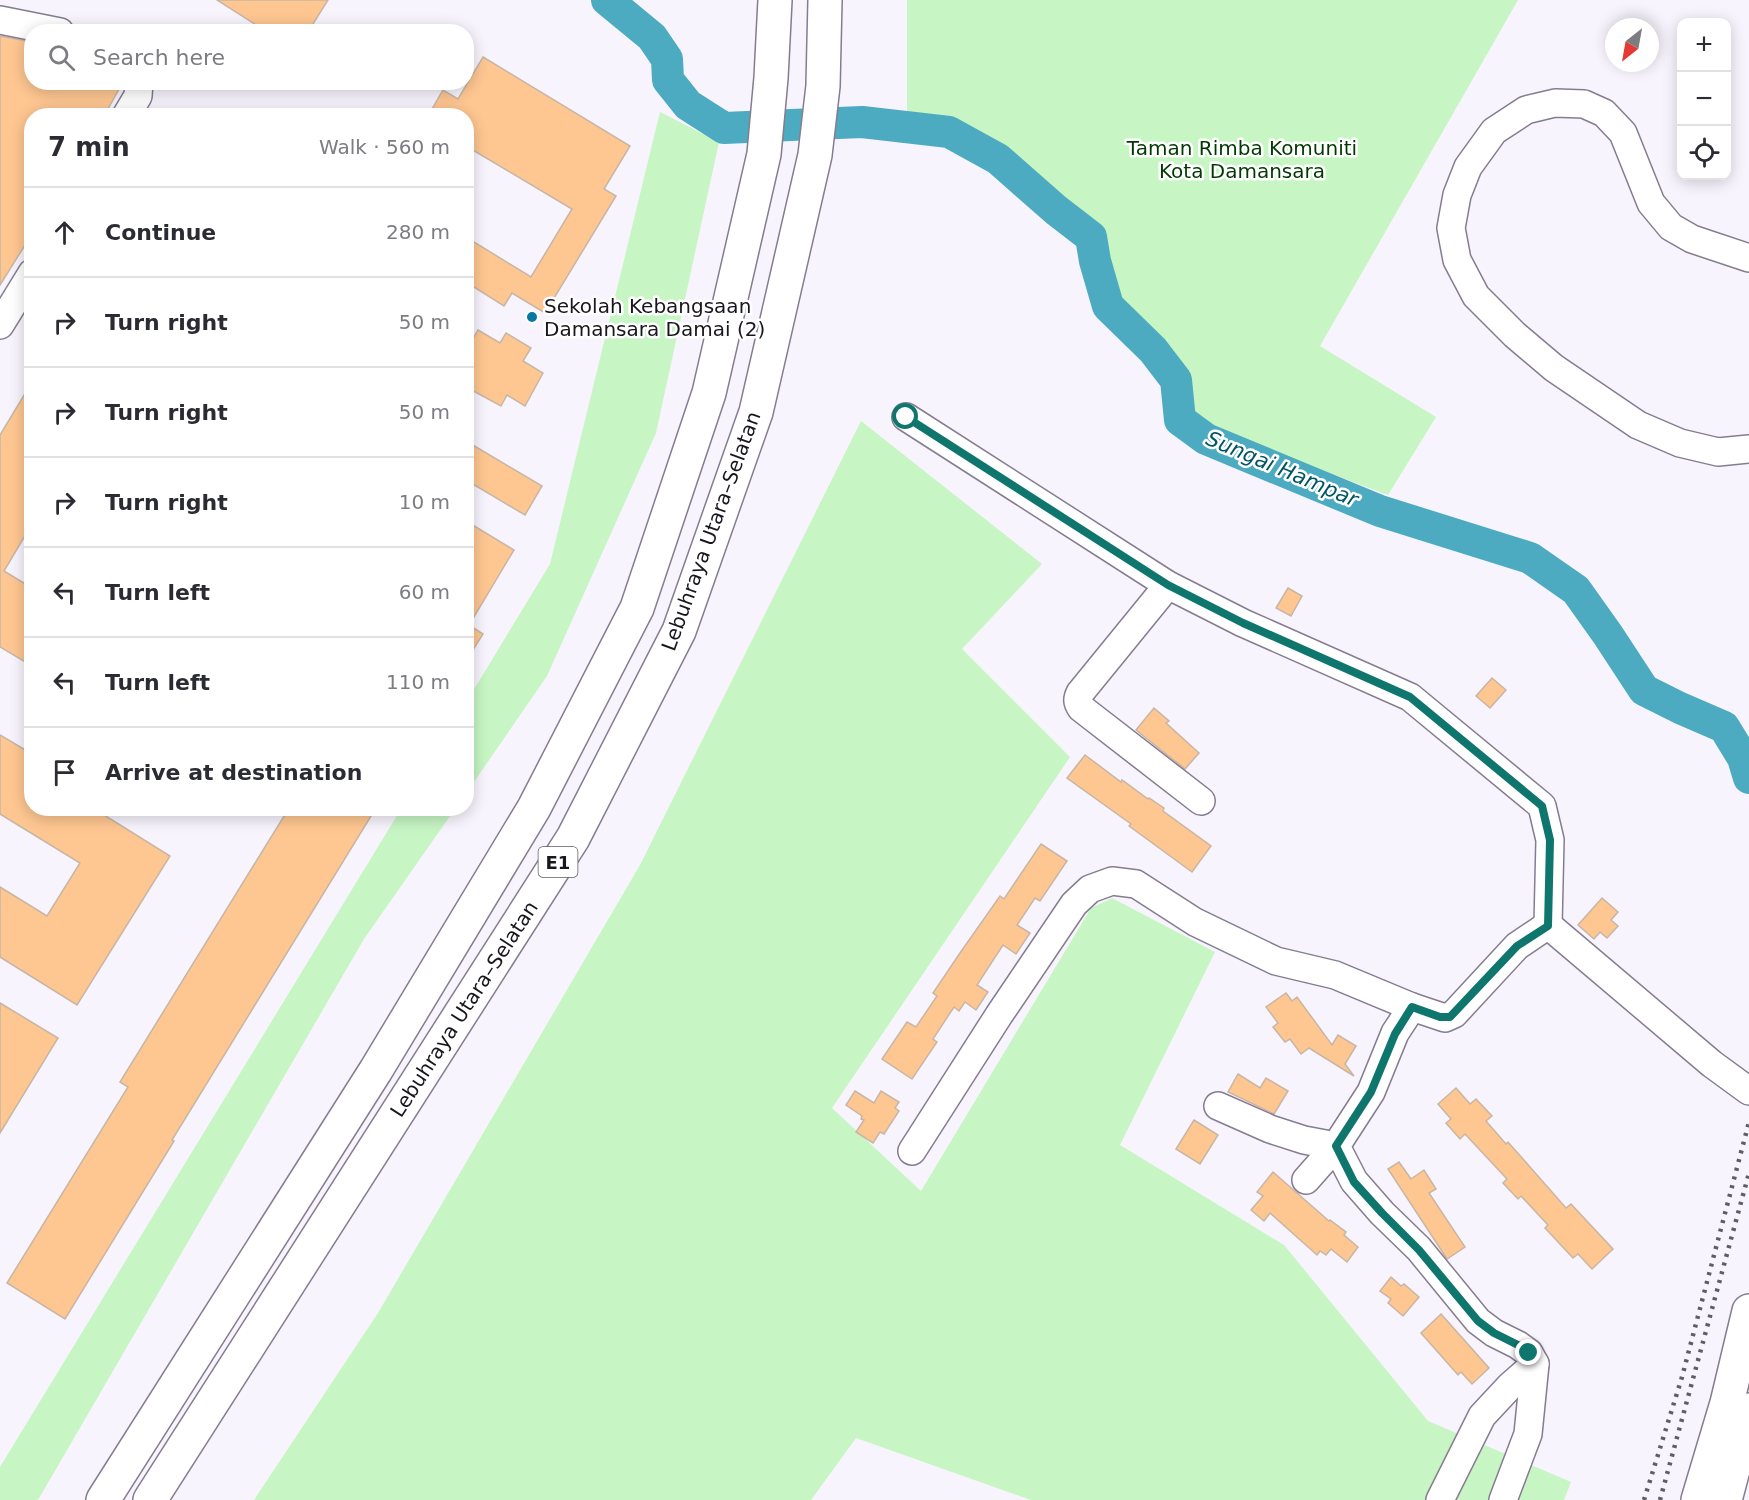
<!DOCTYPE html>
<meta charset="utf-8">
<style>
body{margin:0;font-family:"DejaVu Sans",sans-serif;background:#f7f7f7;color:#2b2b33}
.controls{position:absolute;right:18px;top:18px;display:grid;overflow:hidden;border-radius:12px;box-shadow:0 3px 15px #0003}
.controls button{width:54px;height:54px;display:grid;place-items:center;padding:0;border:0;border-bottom:2px solid #e1e1e2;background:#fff;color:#2b2b33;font:30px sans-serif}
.compass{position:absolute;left:1605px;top:18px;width:54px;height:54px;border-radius:50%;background:#fff;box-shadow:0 3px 15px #0003;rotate:211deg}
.stop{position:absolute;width:18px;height:18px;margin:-14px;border:4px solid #0f766e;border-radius:50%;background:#fff}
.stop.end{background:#0f766e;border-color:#fff;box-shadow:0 2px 6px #0008}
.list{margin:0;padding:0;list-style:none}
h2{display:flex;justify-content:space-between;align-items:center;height:78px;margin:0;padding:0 24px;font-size:26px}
h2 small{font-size:20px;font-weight:400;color:#7c7c81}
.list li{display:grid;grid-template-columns:39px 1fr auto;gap:18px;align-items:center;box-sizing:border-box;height:90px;padding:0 24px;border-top:2px solid #e1e1e2}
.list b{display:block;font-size:22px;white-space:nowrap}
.list em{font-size:20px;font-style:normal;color:#7c7c81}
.icon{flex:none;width:33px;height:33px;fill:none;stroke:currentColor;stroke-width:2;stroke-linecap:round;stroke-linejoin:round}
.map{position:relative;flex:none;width:1749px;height:1500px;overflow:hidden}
.search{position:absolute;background:#fff;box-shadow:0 3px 15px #0003;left:24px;top:24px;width:450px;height:66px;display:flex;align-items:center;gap:15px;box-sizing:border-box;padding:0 21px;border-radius:24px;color:#7c7c81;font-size:22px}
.panel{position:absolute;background:#fff;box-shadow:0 3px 15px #0003;left:24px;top:108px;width:450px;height:708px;border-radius:24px}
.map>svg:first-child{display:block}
.green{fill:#c7f5c3}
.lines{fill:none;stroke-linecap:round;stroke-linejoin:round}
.river{stroke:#4dabc1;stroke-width:32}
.building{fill:#fec691;stroke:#c8b6a5;stroke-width:1.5}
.minor-casing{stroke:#857c90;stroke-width:30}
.highway-casing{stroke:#857c90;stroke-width:36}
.minor{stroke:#fff;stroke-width:27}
.highway{stroke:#fff;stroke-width:33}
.rail{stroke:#5f5c64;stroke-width:4.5;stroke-dasharray:3 6;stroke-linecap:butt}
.route{stroke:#0f766e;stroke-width:8}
.poi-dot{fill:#0776a0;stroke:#fff;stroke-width:2}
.labels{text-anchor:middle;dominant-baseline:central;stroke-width:5;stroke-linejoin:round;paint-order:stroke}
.shield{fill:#fff;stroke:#5e5c61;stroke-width:1.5}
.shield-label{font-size:18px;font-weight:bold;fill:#19161d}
.park-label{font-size:20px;fill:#023902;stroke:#fff}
.poi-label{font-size:20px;fill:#19161d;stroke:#fff;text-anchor:start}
.street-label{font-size:20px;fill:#19161d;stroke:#fff}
.water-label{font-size:21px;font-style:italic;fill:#005565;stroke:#fff}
</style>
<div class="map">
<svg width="1749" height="1500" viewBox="0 0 1749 1500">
<rect width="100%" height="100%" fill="#f8f4fd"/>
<!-- green -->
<g class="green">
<polygon points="907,0 1518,0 1320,346 1436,417 1388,495 1222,433 1190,411 1185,378 1163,341 1119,300 1097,230 1002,150 953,121 907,114"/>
<polygon points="660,112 719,142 656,433 547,676 467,792 467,701 550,564"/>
<polygon points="861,421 1042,564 962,649 1070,757 832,1108 921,1191 1091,908 1112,898 1215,952 1120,1145 1284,1245 1428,1421 1571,1482 1564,1500 1031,1500 856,1438 811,1500 254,1500 378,1313 640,865"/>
<polygon points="401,809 455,809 364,939 38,1500 0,1500 0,1467"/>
</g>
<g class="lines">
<!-- river -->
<polyline class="river" points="607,0 652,37 667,59 668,80 688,105 724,128 862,122 949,132 998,159 1056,210 1091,237 1095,261 1108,306 1153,350 1176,380 1180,420 1206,439 1380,511 1530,558 1576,590 1608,635 1644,690 1680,708 1724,727 1743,758 1749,778"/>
</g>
<!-- building -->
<g class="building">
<polygon points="217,0 328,0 308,32 267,32"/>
<polygon points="0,36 32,42 32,82 123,82 104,116 32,116 32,234 0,285"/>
<polygon points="483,57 630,146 604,189 616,196 545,313 512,293 504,306 466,282 466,237 531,277 572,209 466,146 466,116 428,116 443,90 458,99"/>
<polygon points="478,330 500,343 506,333 531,348 523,361 543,373 525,406 507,395 501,406 466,387 466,350"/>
<polygon points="32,382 32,524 4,571 32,588 32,666 0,647 0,435"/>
<polygon points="466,441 542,486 525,515 466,480"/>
<polygon points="466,521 514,550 469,625 483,634 466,661"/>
<polygon points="1288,588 1302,596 1291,616 1276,608"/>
<polygon points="1492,678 1506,690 1490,708 1476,696"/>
<polygon points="1154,708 1169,721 1166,723 1199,753 1185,769 1136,730"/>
<polygon points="0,735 32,754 32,808 93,808 170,856 77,1005 0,957 0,887 47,916 80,863 0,814"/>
<polygon points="1085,755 1121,782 1122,780 1148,799 1149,798 1164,808 1163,811 1211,846 1192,872 1129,826 1131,824 1067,778"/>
<polygon points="289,808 376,808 172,1140 174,1141 65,1319 7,1283 128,1087 120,1082"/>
<polygon points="1041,844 1067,861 1040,901 1035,898 1017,925 1030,933 1016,954 1003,945 977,985 988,992 976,1010 965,1002 959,1011 954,1007 933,1039 937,1042 912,1079 882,1059 907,1022 916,1027 937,996 933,993 960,953 1000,896 1004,899"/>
<polygon points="1602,898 1618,912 1611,920 1618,926 1607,938 1600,932 1594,939 1578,925"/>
<polygon points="1286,993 1292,1001 1297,997 1332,1045 1338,1035 1356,1046 1345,1064 1354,1076 1309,1048 1301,1054 1290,1039 1285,1042 1273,1027 1278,1023 1266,1007"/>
<polygon points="0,1003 58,1038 0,1133"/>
<polygon points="1238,1074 1260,1088 1266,1078 1288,1091 1274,1114 1228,1092"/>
<polygon points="1456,1088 1470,1104 1476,1099 1492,1116 1486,1121 1506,1144 1508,1142 1566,1208 1571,1204 1613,1249 1592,1269 1578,1254 1573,1258 1545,1228 1548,1225 1521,1196 1518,1199 1503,1183 1507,1179 1465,1134 1460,1139 1446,1123 1451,1119 1438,1104"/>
<polygon points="855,1091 874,1103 881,1091 899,1102 895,1108 899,1111 884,1134 880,1132 873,1143 856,1132 864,1120 861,1119 862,1116 846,1105"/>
<polygon points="1194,1120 1218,1135 1200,1164 1176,1149"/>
<polygon points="1399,1162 1411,1179 1424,1170 1436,1189 1429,1193 1465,1247 1447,1259 1388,1169"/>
<polygon points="1273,1172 1329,1221 1330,1220 1346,1232 1344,1235 1358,1247 1347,1262 1331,1249 1326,1255 1320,1251 1317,1255 1270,1213 1264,1221 1251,1210 1263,1196 1257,1192"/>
<polygon points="1391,1277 1401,1286 1404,1284 1419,1297 1403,1316 1388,1303 1391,1299 1380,1291"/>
<polygon points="1441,1314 1489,1368 1472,1384 1461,1372 1458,1375 1421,1333"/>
</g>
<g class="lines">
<defs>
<g id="minor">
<polyline points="0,20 60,32"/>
<polyline points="126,116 138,96 139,82"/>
<polyline points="1749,258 1692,239 1671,227 1651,203 1623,133 1604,113 1584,104 1555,103 1526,110 1494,131 1468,167 1457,195 1451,228 1457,260 1476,296 1515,335 1554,368 1638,425 1680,443 1718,452 1749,449"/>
<polyline points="0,325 32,273"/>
<polyline points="906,417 1168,585 1243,623 1410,697 1542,806 1550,840 1548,925"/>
<path d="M1168 585 1080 693C1077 699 1077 702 1081 708L1201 801"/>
<polyline points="1412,1007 1395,1033 1371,1092 1336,1146 1354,1181 1382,1213 1419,1249 1478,1321 1494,1333 1518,1345 1529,1353 1535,1364 1528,1434 1503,1500"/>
<polyline points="1218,1106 1270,1129 1304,1140 1336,1146 1306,1180"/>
<polyline points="912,1151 999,1015 1074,904 1090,889 1112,881 1136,884 1195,922 1276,961 1335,975 1412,1007 1445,1018 1454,1014 1517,946 1548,925 1712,1064 1749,1091"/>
<polyline points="1440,1500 1482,1416 1510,1386 1535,1364"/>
</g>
<g id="highway">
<polyline points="103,1500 376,1070 534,808 637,608 709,393 764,154 771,78 775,0"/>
<polyline points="150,1500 573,838 679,631 756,412 815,155 823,86 825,0"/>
<polyline points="1698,1500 1727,1403 1749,1311"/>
<polyline points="1725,1500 1749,1410"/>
</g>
</defs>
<!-- minor casing -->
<use href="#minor" class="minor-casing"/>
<!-- highway casing -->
<use href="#highway" class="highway-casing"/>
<!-- minor -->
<use href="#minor" class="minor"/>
<!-- highway -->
<use href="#highway" class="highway"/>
<!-- rail -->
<g class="rail">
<polyline points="1644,1500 1682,1377 1749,1122"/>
<polyline points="1660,1500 1749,1173"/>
</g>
</g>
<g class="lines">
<!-- route -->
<polyline class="route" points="906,417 1168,585 1243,623 1410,697 1542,806 1550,840 1548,926 1517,946 1450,1017 1440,1017 1412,1007 1395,1034 1371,1092 1336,1146 1354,1182 1382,1213 1419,1250 1478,1321 1494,1333 1518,1345 1529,1353"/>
</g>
<!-- markers -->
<circle class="poi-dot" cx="532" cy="317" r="6"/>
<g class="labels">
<!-- shield labels -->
<rect class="shield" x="538.5" y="847" width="39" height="30" rx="4.5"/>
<g class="shield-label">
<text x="558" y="862">E1</text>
</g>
<!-- park labels -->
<g class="park-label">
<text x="1242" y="148">Taman Rimba Komuniti<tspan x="1242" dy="23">Kota Damansara</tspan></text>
</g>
<!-- poi labels -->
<g class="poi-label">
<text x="544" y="306">Sekolah Kebangsaan<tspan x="544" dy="23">Damansara Damai (2)</tspan></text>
</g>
<!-- street labels -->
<g class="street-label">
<text transform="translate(711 531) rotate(-70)">Lebuhraya Utara–Selatan</text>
<text transform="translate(464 1009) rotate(-57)">Lebuhraya Utara–Selatan</text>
</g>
<!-- water labels -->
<g class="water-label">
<text transform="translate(1282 469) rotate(23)">Sungai Hampar</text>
</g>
</g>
</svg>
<div class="controls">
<button>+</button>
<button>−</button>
<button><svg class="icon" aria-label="locate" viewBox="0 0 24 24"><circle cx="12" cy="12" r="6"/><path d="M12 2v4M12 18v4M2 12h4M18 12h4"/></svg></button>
</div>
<svg class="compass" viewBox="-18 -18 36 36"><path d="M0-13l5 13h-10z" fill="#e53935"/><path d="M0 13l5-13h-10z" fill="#7c7c81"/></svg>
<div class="stop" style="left:906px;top:417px"></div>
<div class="stop end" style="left:1529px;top:1353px"></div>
<div class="search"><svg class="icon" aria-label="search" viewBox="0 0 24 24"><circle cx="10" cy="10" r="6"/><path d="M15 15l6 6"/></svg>Search here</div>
<section class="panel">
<h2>7 min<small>Walk · 560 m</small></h2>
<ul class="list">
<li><svg class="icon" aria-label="ahead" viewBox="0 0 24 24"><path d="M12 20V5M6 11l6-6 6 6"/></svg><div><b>Continue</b></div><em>280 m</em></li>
<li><svg class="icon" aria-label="right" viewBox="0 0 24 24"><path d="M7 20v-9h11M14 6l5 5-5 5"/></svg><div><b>Turn right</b></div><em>50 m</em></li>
<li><svg class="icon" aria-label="right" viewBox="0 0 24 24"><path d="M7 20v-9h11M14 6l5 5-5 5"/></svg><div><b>Turn right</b></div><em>50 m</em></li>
<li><svg class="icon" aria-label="right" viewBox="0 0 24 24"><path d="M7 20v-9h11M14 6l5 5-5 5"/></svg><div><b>Turn right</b></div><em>10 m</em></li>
<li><svg class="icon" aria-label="left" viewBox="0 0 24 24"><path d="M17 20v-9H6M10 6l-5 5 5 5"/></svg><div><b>Turn left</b></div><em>60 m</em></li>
<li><svg class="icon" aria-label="left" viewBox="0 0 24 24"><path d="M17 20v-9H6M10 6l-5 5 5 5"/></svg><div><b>Turn left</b></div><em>110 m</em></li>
<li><svg class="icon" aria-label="arrive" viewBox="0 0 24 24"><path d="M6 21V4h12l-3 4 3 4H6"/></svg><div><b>Arrive at destination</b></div></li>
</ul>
</section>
</div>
